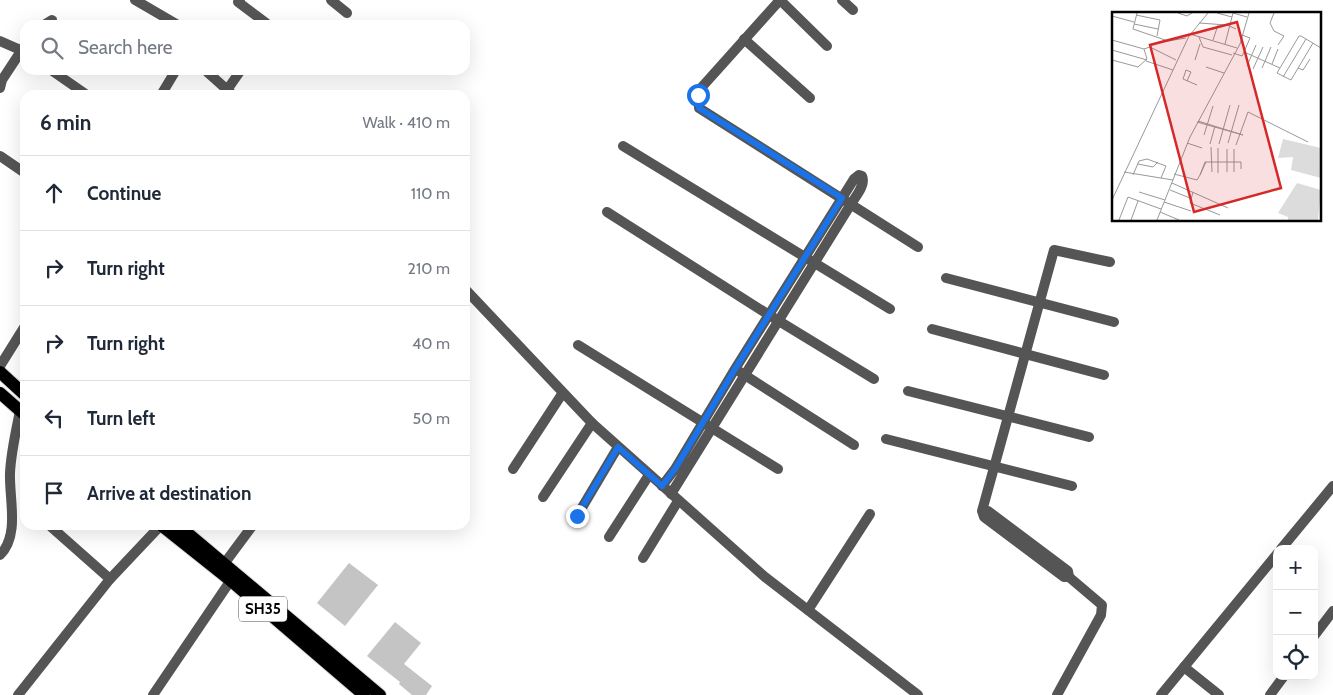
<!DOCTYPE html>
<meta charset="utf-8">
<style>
body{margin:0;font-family:Cabin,sans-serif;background:#f2f2f3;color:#1f2937}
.controls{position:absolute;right:15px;bottom:15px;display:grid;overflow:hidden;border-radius:10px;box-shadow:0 5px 20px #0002}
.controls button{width:45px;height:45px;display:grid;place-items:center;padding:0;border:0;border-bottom:1px solid #e0e1e3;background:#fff;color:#1f2937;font:25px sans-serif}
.stop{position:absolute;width:15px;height:15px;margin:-11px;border:4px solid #1a73e8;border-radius:50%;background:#fff}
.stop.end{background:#1a73e8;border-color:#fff;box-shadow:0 1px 5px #0008}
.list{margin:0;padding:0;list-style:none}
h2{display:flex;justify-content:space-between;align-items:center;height:65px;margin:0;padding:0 20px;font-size:21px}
h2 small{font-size:16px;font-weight:400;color:#747a83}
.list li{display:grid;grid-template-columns:32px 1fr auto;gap:15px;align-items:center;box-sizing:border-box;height:75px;padding:0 20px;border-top:1px solid #e0e1e3}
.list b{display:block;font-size:19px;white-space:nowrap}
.list em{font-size:16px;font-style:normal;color:#747a83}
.icon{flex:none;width:28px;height:28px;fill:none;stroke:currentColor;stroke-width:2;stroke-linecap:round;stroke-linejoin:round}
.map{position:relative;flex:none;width:1333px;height:695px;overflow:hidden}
.search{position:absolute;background:#fff;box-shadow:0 5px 20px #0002;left:20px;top:20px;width:450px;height:55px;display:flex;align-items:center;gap:12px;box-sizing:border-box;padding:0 18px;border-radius:15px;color:#747a83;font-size:19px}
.panel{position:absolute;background:#fff;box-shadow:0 5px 20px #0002;left:20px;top:90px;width:450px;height:440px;border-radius:15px}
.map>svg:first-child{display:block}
.building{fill:#c4c4c4}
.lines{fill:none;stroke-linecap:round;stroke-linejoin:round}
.primary-casing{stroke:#dbdbdb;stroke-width:14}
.minor{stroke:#555;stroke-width:10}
.primary{stroke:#000;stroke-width:12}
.route{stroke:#1a73e8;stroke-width:6}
.labels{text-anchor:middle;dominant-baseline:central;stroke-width:5;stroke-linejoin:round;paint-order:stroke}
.shield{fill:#fff;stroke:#4c4c4c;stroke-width:1}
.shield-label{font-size:15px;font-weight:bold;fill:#000}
.inset-road{fill:none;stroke:#999;stroke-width:1}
.view{fill:#d62828;fill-opacity:0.15;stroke:#d62828;stroke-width:2.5}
.inset-edge{fill:none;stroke:#000;stroke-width:2.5}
</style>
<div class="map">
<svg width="1333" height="695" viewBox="0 0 1333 695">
<rect width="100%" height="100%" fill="#fff"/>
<!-- building -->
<g class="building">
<polygon points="349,563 378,585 345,626 317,603"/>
<polygon points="395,622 421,643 404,664 432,686 426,695 412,695 399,684 400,682 367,656"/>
</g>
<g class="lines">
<defs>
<g id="primary">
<polyline points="0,372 25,395"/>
<polyline points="0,393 25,415"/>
<polyline points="161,525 230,580 364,695"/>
<polyline points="178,525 380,695"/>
</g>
</defs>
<!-- primary casing -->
<use href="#primary" class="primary-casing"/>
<!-- minor -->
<g class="minor">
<polyline points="135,0 178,25"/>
<polyline points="240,0 238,2 266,23 267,25"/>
<polyline points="331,0 347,13"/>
<polyline points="842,0 853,10"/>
<polyline points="44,25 52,20"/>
<polyline points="744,39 810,98"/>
<polyline points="0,41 25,52"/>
<polyline points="827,46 780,0 701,88 698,95 699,108 918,247"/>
<polyline points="51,70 87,95"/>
<polyline points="205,70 233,95"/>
<polyline points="0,88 2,80 25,45"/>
<polyline points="227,90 241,70"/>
<polyline points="161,95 176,70"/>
<polyline points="623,146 890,309"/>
<polyline points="0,156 25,173"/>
<polyline points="607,212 769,315 874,379"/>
<polyline points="946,278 1114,322"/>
<polyline points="465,289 592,423 765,577 918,695"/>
<polyline points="932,329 1104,375"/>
<polyline points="578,345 778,469"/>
<polyline points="0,366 25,326"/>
<polyline points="740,372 854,445"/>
<polyline points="908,391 1089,437"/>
<polyline points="886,439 1072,486"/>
<polyline points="513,469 562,394"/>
<path d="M662 486 675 469 735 369 854 179 859 175 862 176C866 185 856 196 851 204L671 494"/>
<polyline points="543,497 592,423"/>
<polyline points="982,511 988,511 1068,571 1069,577 1064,577 984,517 982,511 1054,250 1110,262"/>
<polyline points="577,516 618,447"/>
<polyline points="49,525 110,579"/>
<polyline points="609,537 649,475"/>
<polyline points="1281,549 1333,486"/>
<path d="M0 555C20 535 9 499 10 473 11 452 16 431 20 411"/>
<polyline points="643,558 678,501"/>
<polyline points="224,564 253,525"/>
<polyline points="808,610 870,514"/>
<polyline points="1314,636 1333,611"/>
<polyline points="1184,667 1219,695"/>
<polyline points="18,695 110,579 161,525"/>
<polyline points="153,695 235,574"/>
<polyline points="1057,695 1101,615 1102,605 1069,577"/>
<polyline points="1161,695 1277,554"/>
<polyline points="1270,695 1284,676"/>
</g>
<!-- primary -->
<use href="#primary" class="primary"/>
</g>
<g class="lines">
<!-- route -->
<polyline class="route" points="577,516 618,447 662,486 675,469 735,369 842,198 699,108 698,95"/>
</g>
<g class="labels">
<!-- shield labels -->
<rect class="shield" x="239" y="596.5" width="48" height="25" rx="4"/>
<g class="shield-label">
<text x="263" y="609">SH35</text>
</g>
</g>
<!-- overview -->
<g transform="translate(1112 12)">
<rect width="209" height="209" fill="#fff"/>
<path d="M171 127 209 136V166L179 158 181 145 166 146ZM185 171 209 178 206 208H176V205L166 201Z" fill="#dcdcdc"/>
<path class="inset-road" d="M25 1 21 17 56 29 74 26M66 1 75 4 80 1M105 1 120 5M162 1 158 11 162 19 172 24 166 33M24 3 48 8 45 24M0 4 22 10M87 11 115 13 124 17M22 12 46 17M78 22 125 36M130 23 138 26 132 40M87 25 91 35 120 43M0 28 32 37 38 35 64 48M101 28 106 13M201 31 179 68 165 61 187 24H189L209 36M113 32 121 1 135 5M0 38 35 48M121 41 130 44 132 40 168 56M0 48 26 55 35 47 32 37M83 48 88 32M34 49 61 58M160 52 166 37M135 54 144 33M94 55 112 61M150 56 159 35M186 56 191 58 198 47M141 57 151 35M171 65 194 27M75 69 79 60 74 58 71 67 85 73M85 110 131 123 86 109M92 123 101 94M75 131 90 136M116 131 127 93M98 132 103 114M107 132 118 93M124 133 136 100 196 130M99 135 100 160M106 136V161M115 137V160M122 137V160M94 150 88 163 93 150H129V157M26 152 41 155 46 150M12 160 61 168M62 162 85 168 88 163M21 163 27 149 35 147 54 154 49 166M60 171 116 196M58 178 78 186M27 180 53 188M81 180 78 191 108 203M0 188 77 24 96 1M52 190 79 199M48 200 67 208M7 208 16 185 49 197M19 208 26 189M45 208 78 125 128 32 137 1"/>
<path class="view" d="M125 10 169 176 82 200 38 33Z"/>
<rect width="209" height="209" class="inset-edge"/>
</g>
</svg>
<div class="controls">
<button>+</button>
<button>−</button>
<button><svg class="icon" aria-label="locate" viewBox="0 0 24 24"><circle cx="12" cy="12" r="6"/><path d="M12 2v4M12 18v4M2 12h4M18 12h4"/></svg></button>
</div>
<div class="stop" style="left:698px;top:95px"></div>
<div class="stop end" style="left:577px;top:516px"></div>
<div class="search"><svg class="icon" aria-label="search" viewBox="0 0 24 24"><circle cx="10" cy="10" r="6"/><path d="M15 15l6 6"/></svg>Search here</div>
<section class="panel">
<h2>6 min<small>Walk · 410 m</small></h2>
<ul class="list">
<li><svg class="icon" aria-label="ahead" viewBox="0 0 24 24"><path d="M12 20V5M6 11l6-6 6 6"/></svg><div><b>Continue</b></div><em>110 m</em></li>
<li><svg class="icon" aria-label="right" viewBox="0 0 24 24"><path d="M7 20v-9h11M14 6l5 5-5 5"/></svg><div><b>Turn right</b></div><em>210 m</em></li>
<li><svg class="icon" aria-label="right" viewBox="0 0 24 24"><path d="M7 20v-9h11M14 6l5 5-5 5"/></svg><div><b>Turn right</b></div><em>40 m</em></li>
<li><svg class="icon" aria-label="left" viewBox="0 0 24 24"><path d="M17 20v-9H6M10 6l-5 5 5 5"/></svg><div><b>Turn left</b></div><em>50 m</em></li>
<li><svg class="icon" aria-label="arrive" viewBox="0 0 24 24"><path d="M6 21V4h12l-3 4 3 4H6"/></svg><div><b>Arrive at destination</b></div></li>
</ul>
</section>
</div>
